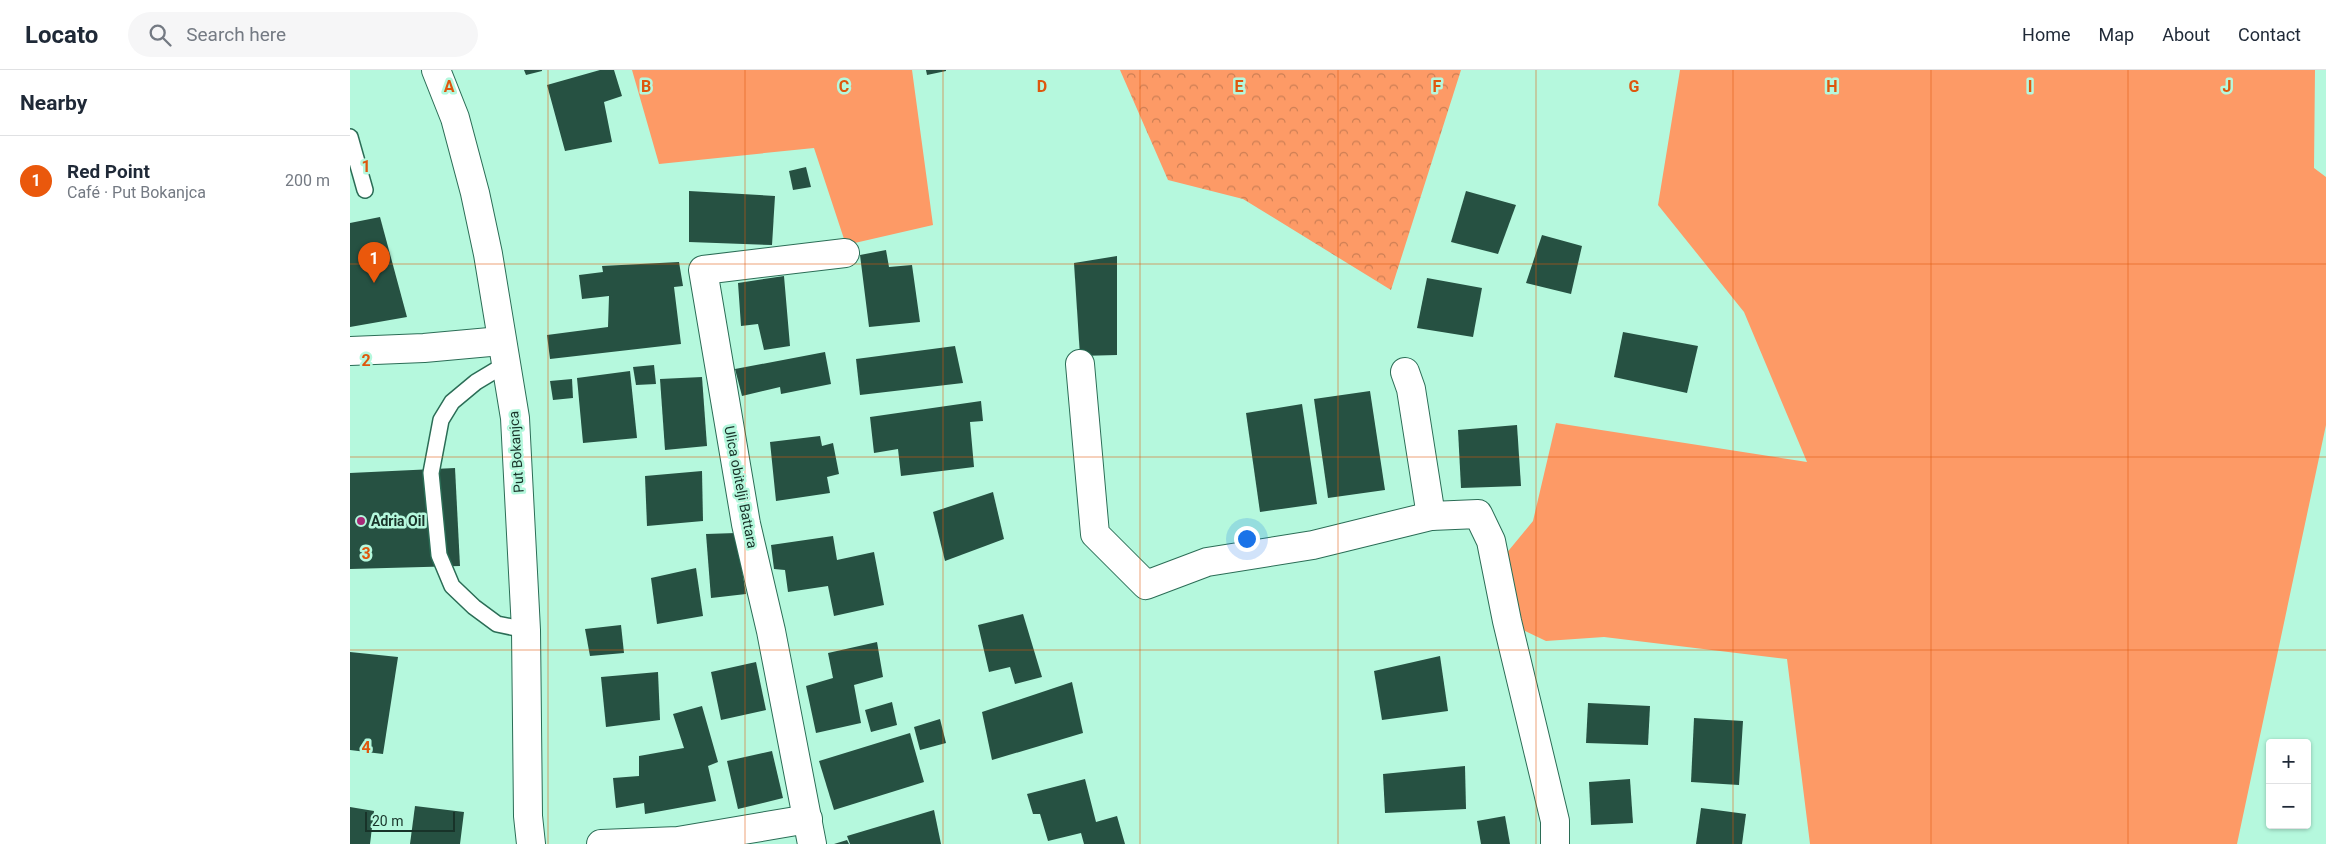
<!DOCTYPE html>
<meta charset="utf-8">
<style>
body{margin:0;font-family:Roboto,sans-serif;background:#f6f6f7;color:#1f2937}
.controls{position:absolute;right:15px;bottom:15px;display:grid;overflow:hidden;border-radius:5px;box-shadow:0 1px 4px #0004}
.controls button{width:45px;height:45px;display:grid;place-items:center;padding:0;border:0;border-bottom:1px solid #e0e1e3;background:#fff;color:#1f2937;font:25px sans-serif}
.scale{position:absolute;left:15px;bottom:12px;width:90px;box-sizing:border-box;padding-left:5px;border:2px solid #183329;border-top:0;font-size:14px;line-height:18px;white-space:nowrap;color:#183329;-webkit-text-stroke:4px #b5f8dd;paint-order:stroke}
.you{position:absolute;left:896px;top:468px;width:18px;height:18px;margin:-12px;border:4px solid #fff;border-radius:50%;background:#1a73e8;box-shadow:0 0 0 8px #1a73e833}
.badge{display:grid;place-items:center;width:32px;height:32px;border-radius:50%;background:#ea580c;color:#fff;font-size:16px;font-weight:700}
.pin{position:absolute;translate:-50% -41px;filter:drop-shadow(0 1px 2px #0008)}
.pin::after{content:'';position:absolute;top:26px;width:18px;height:15px;background:inherit;clip-path:polygon(0 0,100% 0,50% 100%)}
.list{margin:0;padding:0;list-style:none}
h2{display:flex;justify-content:space-between;align-items:center;height:65px;margin:0;padding:0 20px;font-size:21px}
h2 small{font-size:16px;font-weight:400;color:#747a83}
.list li{display:grid;grid-template-columns:32px 1fr auto;gap:15px;align-items:center;box-sizing:border-box;height:90px;padding:0 20px;border-top:1px solid #e0e1e3}
.list b{display:block;font-size:19px;white-space:nowrap}
.list p{margin:0;font-size:16px;white-space:nowrap;color:#747a83}
.list em{font-size:16px;font-style:normal;color:#747a83}
.icon{flex:none;width:28px;height:28px;fill:none;stroke:currentColor;stroke-width:2;stroke-linecap:round;stroke-linejoin:round}
.map{position:relative;flex:none;width:1976px;height:774px;overflow:hidden}
header{display:flex;align-items:center;gap:30px;box-sizing:border-box;height:70px;padding:0 25px;background:#fff;border-bottom:1px solid #e0e1e3}
header strong{font-size:24px}
nav{display:flex;gap:28px;margin-inline-start:auto;font-size:18px}
.search{width:350px;height:45px;background:#f6f6f7;display:flex;align-items:center;gap:12px;box-sizing:border-box;padding:0 18px;border-radius:28px;color:#747a83;font-size:19px}
main{display:flex}
aside{flex:1;background:#fff}
.map>svg:first-child{display:block}
.grass{fill:#fd9a66}
.forest{fill:url(#forest-crowns)}
.building{fill:#265142}
.lines{fill:none;stroke-linecap:round;stroke-linejoin:round}
.lane-casing{stroke:#2b6d56;stroke-width:18}
.street-casing{stroke:#2b6d56;stroke-width:30}
.secondary-casing{stroke:#2b6d56;stroke-width:30}
.lane{stroke:#fff;stroke-width:15}
.street{stroke:#fff;stroke-width:28}
.secondary{stroke:#fff;stroke-width:28}
.grid{fill:none;stroke:#de570d;stroke-width:1;stroke-opacity:0.55}
.poi-dot{fill:#a82877;stroke:#b5f8dd;stroke-width:2}
.labels{text-anchor:middle;dominant-baseline:central;stroke-width:5;stroke-linejoin:round;paint-order:stroke}
.street-label{font-size:14px;fill:#183329;stroke:#b5f8dd}
.poi-label{font-size:14px;font-weight:bold;fill:#183329;stroke:#b5f8dd;text-anchor:start}
.grid-label{font-size:16px;text-anchor:middle;font-weight:bold;fill:#de570d;stroke:#b5f8dd;stroke-width:5;stroke-linejoin:round;paint-order:stroke}
</style>
<header>
<strong>Locato</strong>
<div class="search"><svg class="icon" aria-label="search" viewBox="0 0 24 24"><circle cx="10" cy="10" r="6"/><path d="M15 15l6 6"/></svg>Search here</div>
<nav><a>Home</a><a>Map</a><a>About</a><a>Contact</a></nav>
</header>
<main>
<aside>
<h2>Nearby<small></small></h2>
<ul class="list">
<li><span class="badge">1</span><div><b>Red Point</b><p>Café · Put Bokanjca</p></div><em>200 m</em></li>
</ul>
</aside>
<div class="map">
<svg width="1976" height="774" viewBox="0 0 1976 774">
<defs>
<pattern id="forest-crowns" width="20" height="18" patternUnits="userSpaceOnUse" patternTransform="scale(1.25)"><rect width="20" height="18" fill="#fd9a66"/><path d="M2 6a3 3 0 1 1 6 0M12 15a3 3 0 1 1 6 0" fill="none" stroke="#cc7e54"/></pattern>
</defs>
<rect width="100%" height="100%" fill="#b5f8dd"/>
<!-- grass -->
<g class="grass">
<polygon points="282,0 562,0 583,155 496,175 464,78 309,94"/>
<polygon points="1330,0 1965,0 1964,98 1976,107 1976,355 1887,774 1460,774 1437,589 1254,567 1196,571 1171,559 1155,485 1183,451 1206,353 1457,392 1394,242 1308,135"/>
</g>
<!-- forest -->
<polygon class="forest" points="770,0 1111,0 1041,220 893,129 818,110"/>
<!-- building -->
<g class="building">
<polygon points="174,0 192,0 192,1 176,5"/>
<polygon points="250,0 264,0 272,26 254,32 262,72 215,81 197,15"/>
<polygon points="576,0 596,0 596,1 577,5"/>
<polygon points="456,97 461,117 443,120 439,101"/>
<polygon points="339,121 425,126 422,175 339,172"/>
<polygon points="1116,121 1166,135 1148,184 1101,172"/>
<polygon points="30,147 57,247 0,257 0,153"/>
<polygon points="1192,165 1232,176 1221,224 1176,213"/>
<polygon points="536,180 539,197 562,195 570,252 519,257 510,185"/>
<polygon points="767,186 767,285 730,286 724,193"/>
<polygon points="329,192 333,216 324,217 331,274 200,289 197,265 258,257 259,226 232,229 229,205 253,202 252,196"/>
<polygon points="434,206 440,276 414,280 408,254 391,256 388,213"/>
<polygon points="1077,208 1132,218 1123,267 1067,258"/>
<polygon points="1273,262 1348,276 1337,323 1264,307"/>
<polygon points="605,276 613,313 510,325 506,289"/>
<polygon points="475,282 481,314 431,324 430,317 392,326 385,299"/>
<polygon points="304,295 306,314 286,315 283,297"/>
<polygon points="280,301 287,368 233,373 227,308"/>
<polygon points="352,307 357,376 315,380 310,309"/>
<polygon points="222,309 223,328 203,330 200,311"/>
<polygon points="1020,321 1035,420 978,428 964,329"/>
<polygon points="631,331 633,351 620,352 624,397 551,406 548,379 524,383 520,347"/>
<polygon points="952,334 967,434 910,442 896,343"/>
<polygon points="1167,355 1171,416 1111,418 1108,360"/>
<polygon points="470,366 472,376 483,373 489,404 477,407 480,423 426,431 420,372"/>
<polygon points="105,398 110,496 0,499 0,403"/>
<polygon points="352,401 353,451 297,456 295,406"/>
<polygon points="643,422 654,469 595,491 583,442"/>
<polygon points="386,463 396,524 361,528 356,464"/>
<polygon points="483,466 487,490 524,482 534,535 484,546 478,516 438,522 435,500 424,499 421,475"/>
<polygon points="346,498 353,546 307,554 301,508"/>
<polygon points="673,544 692,607 665,614 660,597 639,602 628,555"/>
<polygon points="271,555 274,583 240,586 235,559"/>
<polygon points="527,572 533,607 504,615 511,653 466,663 456,616 483,608 478,583"/>
<polygon points="0,582 48,587 33,684 0,680"/>
<polygon points="1090,586 1098,641 1032,650 1024,601"/>
<polygon points="406,592 416,640 371,650 361,602"/>
<polygon points="308,602 310,650 256,657 251,607"/>
<polygon points="722,612 733,663 642,690 632,642"/>
<polygon points="542,632 547,655 521,662 515,640"/>
<polygon points="1238,633 1300,636 1298,675 1236,673"/>
<polygon points="352,636 368,692 358,696 366,731 295,744 294,733 266,738 263,708 289,706 289,686 334,678 323,644"/>
<polygon points="1344,648 1393,651 1389,715 1341,712"/>
<polygon points="590,649 596,673 570,680 564,657"/>
<polygon points="560,663 574,712 484,740 469,691"/>
<polygon points="422,681 433,728 388,739 377,691"/>
<polygon points="1115,696 1116,739 1035,743 1033,704"/>
<polygon points="735,709 746,752 767,746 775,774 734,774 731,763 698,771 690,744 683,744 677,724"/>
<polygon points="1280,709 1283,753 1241,755 1239,712"/>
<polygon points="65,736 114,742 110,774 60,774"/>
<polygon points="0,737 24,741 20,774 0,774"/>
<polygon points="1351,738 1396,744 1392,774 1346,774"/>
<polygon points="584,740 591,774 500,774 497,766"/>
<polygon points="1155,746 1160,774 1131,774 1127,751"/>
<polygon points="497,770 499,774 484,774"/>
</g>
<g class="lines">
<defs>
<g id="lane">
<polyline points="0,67 15,120"/>
<polyline points="156,294 126,312 102,332 91,350 81,403 89,485 102,516 124,537 147,554 176,560"/>
</g>
<g id="street">
<polyline points="0,281 74,278 151,271"/>
<polyline points="730,294 745,464 796,515 857,492 963,475 1081,446"/>
<polyline points="1055,302 1061,319 1081,446 1128,444 1141,471 1157,551 1205,751 1205,774"/>
<polyline points="251,774 328,771 458,749"/>
<polyline points="462,774 421,561 396,454 353,200 495,183"/>
</g>
<polyline id="secondary" points="86,0 105,48 125,123 138,184 165,348 176,560 178,746 181,774"/>
</defs>
<!-- lane casing -->
<use href="#lane" class="lane-casing"/>
<!-- street casing -->
<use href="#street" class="street-casing"/>
<!-- secondary casing -->
<use href="#secondary" class="secondary-casing"/>
<!-- lane -->
<use href="#lane" class="lane"/>
<!-- street -->
<use href="#street" class="street"/>
<!-- secondary -->
<use href="#secondary" class="secondary"/>
</g>
<!-- grid -->
<path class="grid" d="M198 0V774M395 0V774M593 0V774M790 0V774M988 0V774M1186 0V774M1383 0V774M1581 0V774M1778 0V774M0 194H1976M0 387H1976M0 580H1976"/>
<!-- markers -->
<circle class="poi-dot" cx="11" cy="451" r="5"/>
<g class="labels">
<!-- street labels -->
<g class="street-label">
<text transform="translate(166 382) rotate(-94)">Put Bokanjca</text>
<text transform="translate(391 417) rotate(79)">Ulica obitelji Battara</text>
</g>
<!-- poi labels -->
<g class="poi-label">
<text x="21" y="451">Adria Oil</text>
</g>
</g>
<g class="grid-label">
<text x="99" y="22">A</text>
<text x="296" y="22">B</text>
<text x="494" y="22">C</text>
<text x="692" y="22">D</text>
<text x="889" y="22">E</text>
<text x="1087" y="22">F</text>
<text x="1284" y="22">G</text>
<text x="1482" y="22">H</text>
<text x="1680" y="22">I</text>
<text x="1877" y="22">J</text>
<text x="16" y="102">1</text>
<text x="16" y="296">2</text>
<text x="16" y="489">3</text>
<text x="16" y="683">4</text>
</g>
</svg>
<div class="controls">
<button>+</button>
<button>−</button>
</div>
<div class="scale">20 m</div>
<div class="you"></div>
<div class="pin badge" style="left:24px;top:213px">1</div>
</div>
</main>
